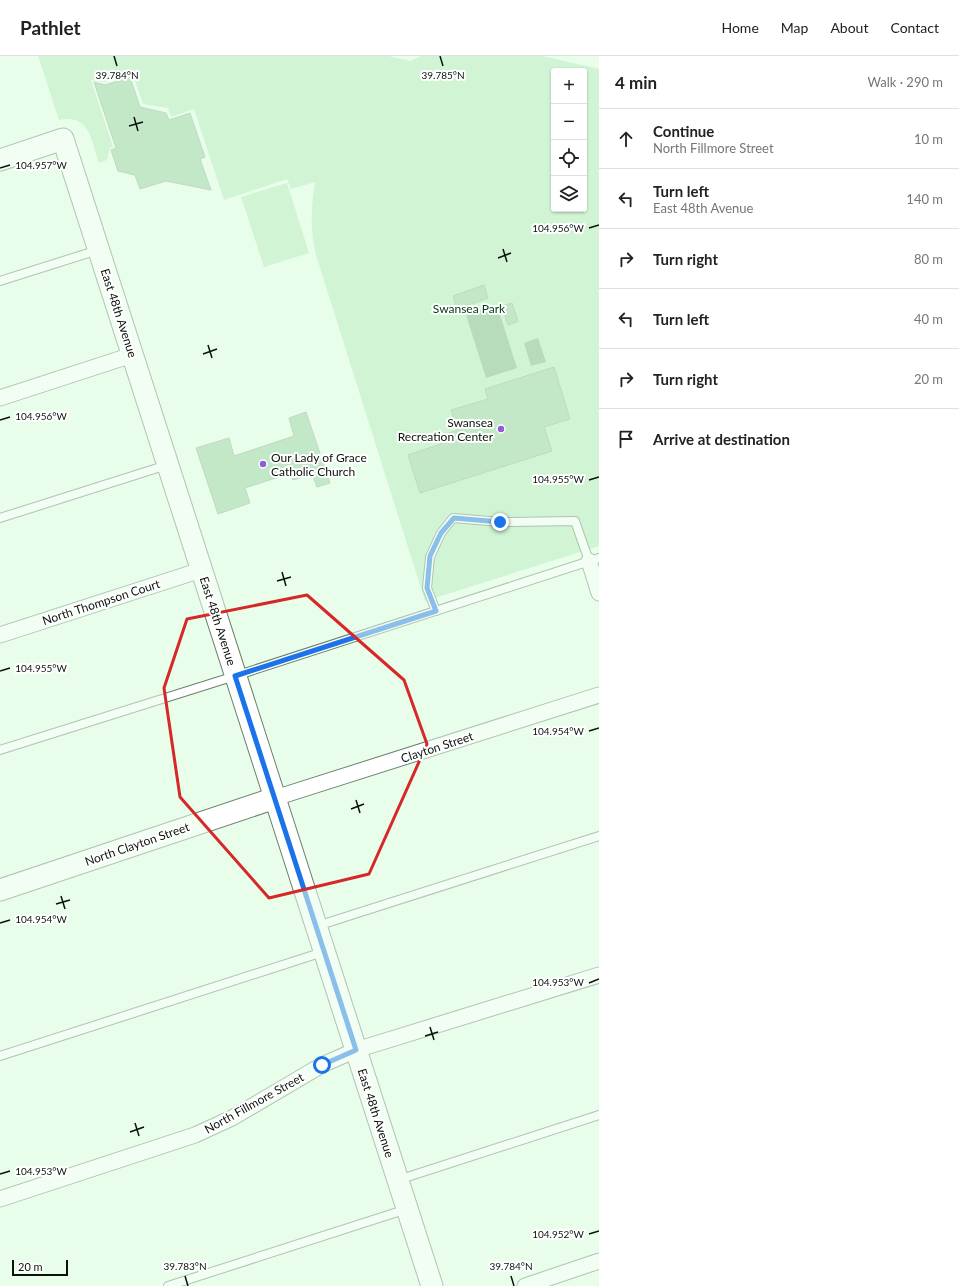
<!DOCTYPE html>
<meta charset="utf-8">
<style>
body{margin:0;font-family:Lato,sans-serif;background:#f2f2f2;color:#222}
.controls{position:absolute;right:12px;top:12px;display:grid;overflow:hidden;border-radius:4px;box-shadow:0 1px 3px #0004}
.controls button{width:36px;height:36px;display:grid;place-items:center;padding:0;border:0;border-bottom:1px solid #e0e0e0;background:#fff;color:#222;font:20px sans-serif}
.scale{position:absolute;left:12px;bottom:10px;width:56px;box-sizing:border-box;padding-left:4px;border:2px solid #0b120c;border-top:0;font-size:11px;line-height:14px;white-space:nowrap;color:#0b120c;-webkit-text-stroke:3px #fff;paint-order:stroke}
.stop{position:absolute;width:12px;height:12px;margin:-9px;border:3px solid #1a73e8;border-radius:50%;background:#fff}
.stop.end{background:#1a73e8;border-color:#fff;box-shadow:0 1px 4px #0008}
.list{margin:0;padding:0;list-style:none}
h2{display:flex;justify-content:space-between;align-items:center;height:52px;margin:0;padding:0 16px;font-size:17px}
h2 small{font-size:13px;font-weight:400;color:#767676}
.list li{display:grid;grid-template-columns:26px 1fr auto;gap:12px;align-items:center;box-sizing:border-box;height:60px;padding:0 16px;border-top:1px solid #e0e0e0}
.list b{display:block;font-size:15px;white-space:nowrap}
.list p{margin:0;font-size:13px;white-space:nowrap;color:#767676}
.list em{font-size:13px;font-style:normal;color:#767676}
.icon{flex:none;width:22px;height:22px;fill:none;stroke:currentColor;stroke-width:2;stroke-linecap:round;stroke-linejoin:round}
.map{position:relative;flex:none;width:599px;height:1230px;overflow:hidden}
header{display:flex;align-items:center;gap:24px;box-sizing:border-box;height:56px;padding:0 20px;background:#fff;border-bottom:1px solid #e0e0e0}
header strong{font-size:19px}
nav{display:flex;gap:22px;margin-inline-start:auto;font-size:14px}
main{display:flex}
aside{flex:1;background:#fff}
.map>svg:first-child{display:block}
.green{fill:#b5e9bd;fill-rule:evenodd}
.water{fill:#7db486}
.building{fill:#97cfa0;stroke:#94a996}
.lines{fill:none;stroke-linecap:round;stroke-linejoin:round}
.lane-casing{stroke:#6b7f6d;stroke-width:10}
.street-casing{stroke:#6b7f6d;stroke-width:17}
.secondary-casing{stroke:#6b7f6d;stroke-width:23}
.lane{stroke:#fff;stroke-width:8}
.street{stroke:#fff;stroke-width:15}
.secondary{stroke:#fff;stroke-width:21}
.route{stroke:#1a73e8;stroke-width:5}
.marked{fill:none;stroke:#d62828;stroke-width:3;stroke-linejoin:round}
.ticks{fill:none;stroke:#0b120c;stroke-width:1.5}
.poi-dot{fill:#8e5ed8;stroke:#fff;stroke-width:1.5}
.labels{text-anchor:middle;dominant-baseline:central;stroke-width:4;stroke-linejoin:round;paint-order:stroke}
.park-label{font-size:12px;fill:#004015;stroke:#fff}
.street-label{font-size:12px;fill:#0b120c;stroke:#fff}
.poi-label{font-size:12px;fill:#0b120c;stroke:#fff;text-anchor:end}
.ticks-label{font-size:10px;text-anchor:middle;fill:#0b120c;stroke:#fff;stroke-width:4;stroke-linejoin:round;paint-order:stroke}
</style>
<header>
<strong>Pathlet</strong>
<nav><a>Home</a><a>Map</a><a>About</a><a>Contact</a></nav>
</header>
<main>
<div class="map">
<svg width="599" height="1230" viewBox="0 0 599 1230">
<rect width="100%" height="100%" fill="#e8feea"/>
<!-- green -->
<g class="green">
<path d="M38 0H389L410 5 421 0H542L599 13V490L425 545 316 199C310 175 311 151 315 126L291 133 287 123 224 144 194 53 171 61 168 52 143 48 132 16 104 26 91 24 113 91 110 92 107 104 99 107C91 84 90 58 59 64ZM554 15H584V153H554Z"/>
<polygon points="287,127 309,197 264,211 241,141"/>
</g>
<!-- water -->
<g class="water">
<polygon points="497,249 517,312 486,322 466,259"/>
<polygon points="538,282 546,306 531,310 524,287"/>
</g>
<!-- building -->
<g class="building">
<polygon points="130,21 140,51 166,57 169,64 190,57 205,101 200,103 211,134 166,125 140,133 135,119 118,115 111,94 116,92 94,26 105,29"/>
<polygon points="484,229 488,242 457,253 453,240"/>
<polygon points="512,247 518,265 508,269 502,250"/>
<polygon points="554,311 570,363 544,371 552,395 420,437 408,399 441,388 439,380 458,374 451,354 488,343 485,333"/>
<polygon points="306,356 330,427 317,431 312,418 293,424 291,417 245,432 250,447 218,458 196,392 229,382 234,400 294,380 289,362"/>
</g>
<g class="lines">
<defs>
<g id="lane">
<polyline points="0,225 98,194"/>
<polyline points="0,462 167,409"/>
<polyline points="436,555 427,532 430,501 441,477 453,462 501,466 575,465 589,505"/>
<polyline points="0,694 235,620 599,502"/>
<polyline points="317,870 599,780"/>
<polyline points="0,1000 323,896"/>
<polyline points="398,1124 599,1059"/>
<polyline points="168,1230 407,1153"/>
</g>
<g id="street">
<polyline points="0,342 132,299"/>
<polyline points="589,505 599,537"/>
<polyline points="0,579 201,514"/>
<polyline points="275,742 599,639"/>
<polyline points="0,1143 195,1079 232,1062 322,1009 356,994 599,919"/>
<polyline points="525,1230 599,1205"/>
</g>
<g id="secondary">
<polyline points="0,104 63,83 432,1230"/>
<polyline points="0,834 275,742"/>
</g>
</defs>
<!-- lane casing -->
<use href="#lane" class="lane-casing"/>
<!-- street casing -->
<use href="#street" class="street-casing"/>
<!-- secondary casing -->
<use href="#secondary" class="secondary-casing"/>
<!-- lane -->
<use href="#lane" class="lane"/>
<!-- street -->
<use href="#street" class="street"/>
<!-- secondary -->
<use href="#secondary" class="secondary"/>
</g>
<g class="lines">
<!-- route -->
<polyline class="route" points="322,1009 356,994 235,620 436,555 427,532 430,500 441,477 454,462 500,466"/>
</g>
<!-- marked area -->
<path d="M0 0H599V1230H0ZM307 539 404 624 427 688 369 818 269 842 180 741 164 632 187 563Z" fill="#e8feea" fill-opacity=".55" fill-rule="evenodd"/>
<path class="marked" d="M307 539 404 624 427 688 369 818 269 842 180 741 164 632 187 563Z"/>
<!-- ticks -->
<path class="ticks" d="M114 0 117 10M440 0 443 10M134 61 138 75M129 70 143 66M0 112 10 109M589 172 599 169M503 193 507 206M498 202 511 197M208 289 212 302M203 298 217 293M0 364 10 361M589 424 599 421M282 516 286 530M277 525 291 521M0 615 10 612M589 675 599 672M356 744 360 757M351 753 364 748M61 840 65 853M56 848 70 844M0 867 10 864M589 927 599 923M430 971 434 984M425 980 438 976M135 1067 139 1080M130 1076 144 1071M0 1118 10 1115M589 1178 599 1175M185 1220 188 1230M511 1220 514 1230"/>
<!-- markers -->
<g class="poi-dot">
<circle cx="501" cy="373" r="4"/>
<circle cx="263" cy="408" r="4"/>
</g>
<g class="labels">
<!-- park labels -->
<g class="park-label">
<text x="469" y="252">Swansea Park</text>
</g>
<!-- street labels -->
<g class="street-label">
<text transform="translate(119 257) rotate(72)">East 48th Avenue</text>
<text transform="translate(101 546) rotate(-18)">North Thompson Court</text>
<text transform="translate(218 565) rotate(72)">East 48th Avenue</text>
<text transform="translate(437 691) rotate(-18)">Clayton Street</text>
<text transform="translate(137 788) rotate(-19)">North Clayton Street</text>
<text transform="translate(254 1047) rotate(-29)">North Fillmore Street</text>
<text transform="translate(376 1057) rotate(72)">East 48th Avenue</text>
</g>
<!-- poi labels -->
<g class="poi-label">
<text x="493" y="366">Swansea<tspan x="493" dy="14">Recreation Center</tspan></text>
<text x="271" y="401" text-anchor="start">Our Lady of Grace<tspan x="271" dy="14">Catholic Church</tspan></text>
</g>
</g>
<g class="ticks-label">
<text x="117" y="23">39.784°N</text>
<text x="443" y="23">39.785°N</text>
<text x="41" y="113">104.957°W</text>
<text x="558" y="176">104.956°W</text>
<text x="41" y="364">104.956°W</text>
<text x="558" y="427">104.955°W</text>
<text x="41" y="616">104.955°W</text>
<text x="558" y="679">104.954°W</text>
<text x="41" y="867">104.954°W</text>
<text x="558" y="930">104.953°W</text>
<text x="41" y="1119">104.953°W</text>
<text x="558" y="1182">104.952°W</text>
<text x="185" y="1214">39.783°N</text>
<text x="511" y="1214">39.784°N</text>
</g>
</svg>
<div class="controls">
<button>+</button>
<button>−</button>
<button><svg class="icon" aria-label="locate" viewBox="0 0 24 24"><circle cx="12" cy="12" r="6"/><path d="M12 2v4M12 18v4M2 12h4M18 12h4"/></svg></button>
<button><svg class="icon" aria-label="layers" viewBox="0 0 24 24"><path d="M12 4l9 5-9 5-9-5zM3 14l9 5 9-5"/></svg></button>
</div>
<div class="scale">20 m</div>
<div class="stop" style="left:322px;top:1009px"></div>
<div class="stop end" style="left:500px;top:466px"></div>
</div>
<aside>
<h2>4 min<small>Walk · 290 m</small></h2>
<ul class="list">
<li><svg class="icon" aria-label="ahead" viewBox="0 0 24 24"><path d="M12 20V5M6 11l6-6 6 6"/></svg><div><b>Continue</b><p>North Fillmore Street</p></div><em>10 m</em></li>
<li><svg class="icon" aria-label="left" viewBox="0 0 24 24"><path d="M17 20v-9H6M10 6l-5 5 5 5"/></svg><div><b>Turn left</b><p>East 48th Avenue</p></div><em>140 m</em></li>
<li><svg class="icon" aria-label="right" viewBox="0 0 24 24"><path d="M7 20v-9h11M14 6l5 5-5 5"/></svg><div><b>Turn right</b></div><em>80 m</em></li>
<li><svg class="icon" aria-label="left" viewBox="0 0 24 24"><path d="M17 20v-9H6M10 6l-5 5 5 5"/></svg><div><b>Turn left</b></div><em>40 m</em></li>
<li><svg class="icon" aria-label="right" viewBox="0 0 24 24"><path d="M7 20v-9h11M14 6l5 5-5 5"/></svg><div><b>Turn right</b></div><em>20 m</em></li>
<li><svg class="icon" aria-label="arrive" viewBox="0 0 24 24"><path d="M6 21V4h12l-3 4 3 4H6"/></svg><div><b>Arrive at destination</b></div></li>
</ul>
</aside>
</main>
